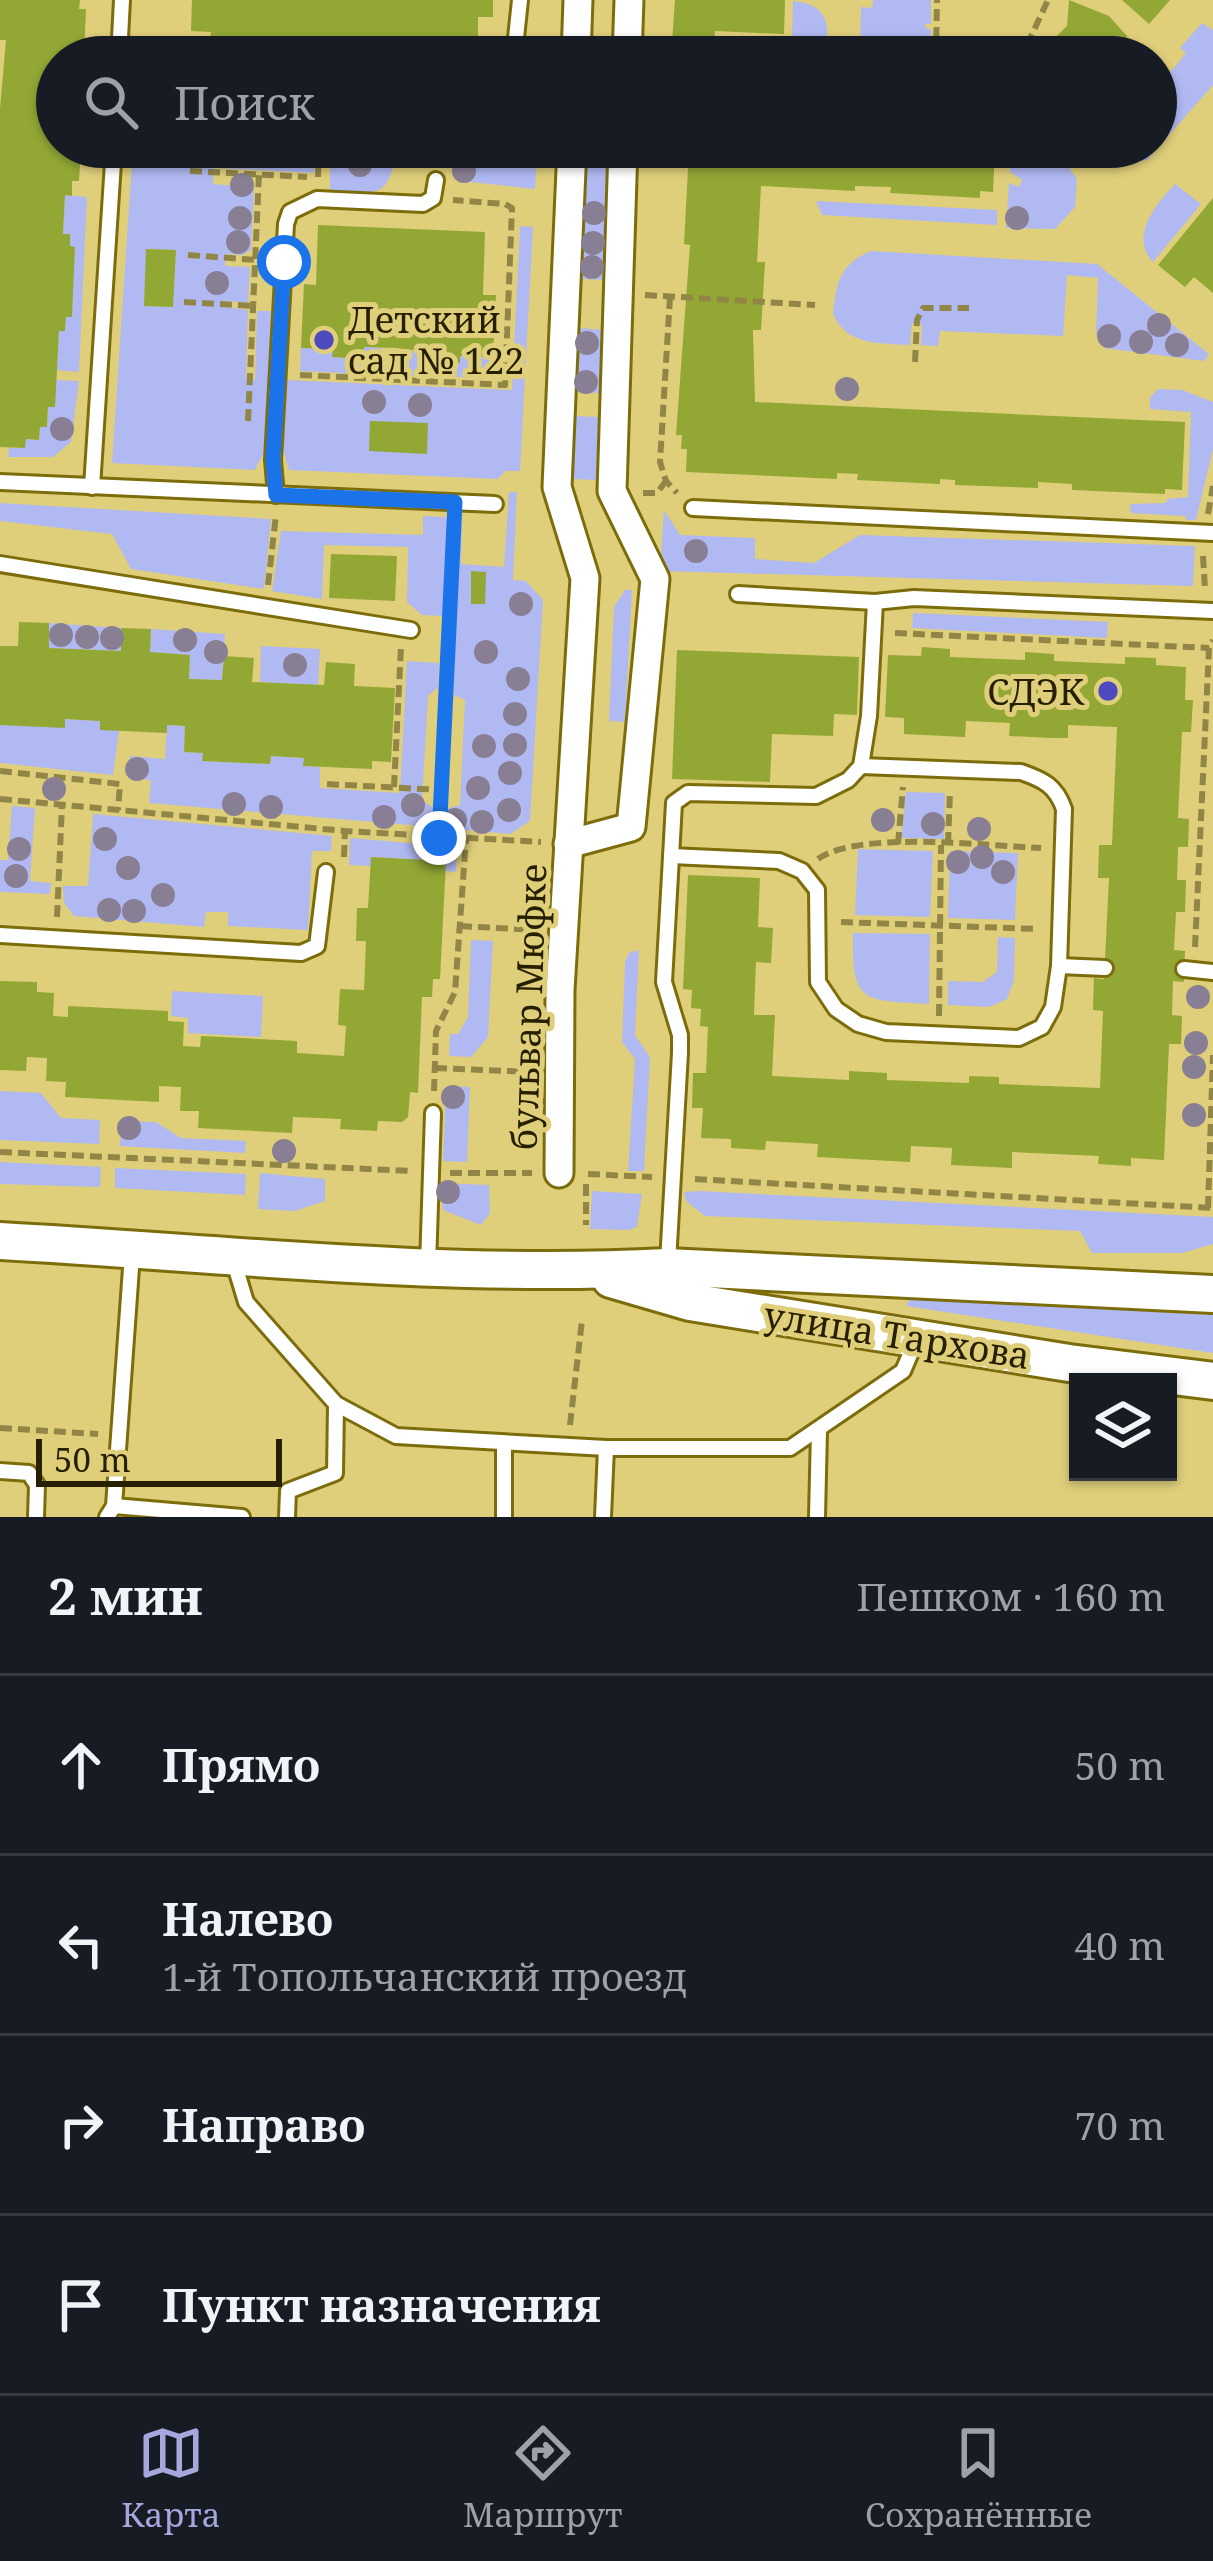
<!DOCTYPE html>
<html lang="ru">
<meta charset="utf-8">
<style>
body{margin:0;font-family:"Noto Serif",serif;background:#242831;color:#f1f3f6}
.controls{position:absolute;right:36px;bottom:36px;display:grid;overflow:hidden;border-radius:0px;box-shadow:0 3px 9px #0004}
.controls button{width:108px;height:108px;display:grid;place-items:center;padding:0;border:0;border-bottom:3px solid #363941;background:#171b24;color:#f1f3f6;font:60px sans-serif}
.scale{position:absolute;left:36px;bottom:30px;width:246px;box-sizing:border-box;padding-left:12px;border:6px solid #272000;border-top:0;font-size:33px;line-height:42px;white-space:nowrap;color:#272000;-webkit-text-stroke:9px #dfcf7b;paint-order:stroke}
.stop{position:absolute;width:36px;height:36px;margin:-27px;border:9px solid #1a73e8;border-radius:50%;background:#fff}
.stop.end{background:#1a73e8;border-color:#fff;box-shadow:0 3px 12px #0008}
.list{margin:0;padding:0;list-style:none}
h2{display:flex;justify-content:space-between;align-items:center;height:156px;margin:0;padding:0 48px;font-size:51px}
h2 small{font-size:39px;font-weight:400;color:#9ea1a6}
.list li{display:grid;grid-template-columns:78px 1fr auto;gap:36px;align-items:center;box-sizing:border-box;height:180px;padding:0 48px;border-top:3px solid #363941}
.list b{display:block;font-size:45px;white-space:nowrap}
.list p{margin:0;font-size:39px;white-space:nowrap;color:#9ea1a6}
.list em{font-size:39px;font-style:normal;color:#9ea1a6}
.icon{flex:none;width:66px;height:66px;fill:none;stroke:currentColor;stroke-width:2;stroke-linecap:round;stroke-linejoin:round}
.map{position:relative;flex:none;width:1213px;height:1517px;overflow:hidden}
.search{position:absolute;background:#171b24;box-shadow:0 3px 9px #0004;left:36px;right:36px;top:36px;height:132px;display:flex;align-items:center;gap:30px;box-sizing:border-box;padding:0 42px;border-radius:66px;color:#9ea1a6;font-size:45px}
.sheet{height:876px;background:#171b24}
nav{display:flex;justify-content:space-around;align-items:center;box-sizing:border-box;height:168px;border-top:3px solid #363941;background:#171b24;font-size:33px;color:#9ea1a6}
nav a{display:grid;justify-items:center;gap:6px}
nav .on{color:#a7a7de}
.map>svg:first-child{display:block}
.green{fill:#b1b9f2;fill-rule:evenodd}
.building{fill:#93a735}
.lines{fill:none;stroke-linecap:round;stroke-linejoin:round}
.lane-casing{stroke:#7c6c0a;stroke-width:20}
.street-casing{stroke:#7c6c0a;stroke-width:33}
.secondary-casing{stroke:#7c6c0a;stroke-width:42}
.path{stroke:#928647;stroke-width:6;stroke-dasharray:12 6;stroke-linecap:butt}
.lane{stroke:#fff;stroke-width:14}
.street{stroke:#fff;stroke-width:27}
.secondary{stroke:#fff;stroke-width:36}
.tree{fill:#897f95}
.route{stroke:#1a73e8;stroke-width:15}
.poi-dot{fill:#4d4ac0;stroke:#dfcf7b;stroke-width:4.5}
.labels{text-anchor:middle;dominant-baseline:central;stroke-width:10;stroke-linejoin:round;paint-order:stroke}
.poi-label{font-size:36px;fill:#272000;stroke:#dfcf7b;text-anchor:start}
.street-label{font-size:36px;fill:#272000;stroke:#dfcf7b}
</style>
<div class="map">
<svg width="1213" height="1517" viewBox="0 0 1213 1517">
<rect width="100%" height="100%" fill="#dfcf7b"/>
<!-- green -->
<g class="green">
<polygon points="873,0 931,0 931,24 926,24 925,28 931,29 931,57 860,57 861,7 872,8"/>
<path d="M793 1C827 3 834 28 822 57H780L782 37H792Z"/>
<polygon points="1202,23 1213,30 1213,85 1147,160 1119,163 1111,147 1156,147 1156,90 1186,53 1180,48"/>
<path d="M133 147H396C390 201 378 193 330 190V164H315L314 173 214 168 213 184 236 186 237 176 247 178 254 189 251 250 243 255 226 254 225 266 250 267 248 303 226 301 225 307 248 310 246 380H255L257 311H271L265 450 255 470 112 463ZM147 249 176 250 173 307 144 306Z"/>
<polygon points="458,147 538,147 535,189 462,181 457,176"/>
<polygon points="586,147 614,147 607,280 580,279"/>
<polygon points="1011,147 1045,147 1068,166 1077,179 1075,207 1055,229 1006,228 1009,183 1019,187 1022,180 1010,172"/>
<path d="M1175 184 1201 204 1153 262C1129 237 1155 205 1175 184Z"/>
<polygon points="65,195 87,197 79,372 57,370 59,331 65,331 66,317 72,317 75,248 70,246 70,235 63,234"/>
<polygon points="816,201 997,210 997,225 822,215"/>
<polygon points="520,226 533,227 520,471 505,471 498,479 289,470 282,445 286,380 512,390"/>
<path d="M871 251 1097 264 1209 354 1204 361 1104 348 1096 334 1098 278 1067 275 1063 336 940 331 938 346 921 345 922 324 912 323 910 345C879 343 847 346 833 314 836 283 840 264 871 251Z"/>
<polygon points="578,328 605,330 602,393 575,392"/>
<polygon points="364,347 381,348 380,375 300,371 301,348 333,349 333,357 363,359"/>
<polygon points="409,351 427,352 427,362 459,363 460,356 503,358 502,378 408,376"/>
<polygon points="56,380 79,381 71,442 53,457 8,457 9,448 25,448 26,439 39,440 40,427 47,427 48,407 55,406"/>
<polygon points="1158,389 1182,390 1213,402 1213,449 1196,520 1187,520 1185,516 1131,513 1130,504 1166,503 1167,499 1188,497 1191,412 1150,409 1150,398"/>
<polygon points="573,416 601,417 598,480 570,479"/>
<polygon points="509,492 517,492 513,580 526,581 543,600 530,821 510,834 445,828 447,809 460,805 465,700 454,695 457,522 462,524 461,564 504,567"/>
<polygon points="0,503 271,519 264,589 131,569 112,534 0,521"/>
<polygon points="664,510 680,535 755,538 755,559 814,563 860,535 1195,546 1193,586 660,571"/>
<polygon points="423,516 444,517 450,522 444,616 422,615 407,602 408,547 324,545 322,599 272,591 281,531 423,535"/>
<polygon points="625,590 632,590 625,722 609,721 614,607"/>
<polygon points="913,613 1108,622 1107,638 912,628"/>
<polygon points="49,623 121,628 121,651 49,648"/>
<polygon points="151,629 225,634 222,680 189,679 190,655 150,652"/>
<polygon points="261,646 320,649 318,685 260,682"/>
<polygon points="407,661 439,663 438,687 428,696 422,800 435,809 434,827 149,803 151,780 128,778 130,756 165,759 167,725 185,726 184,752 203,753 203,761 270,764 271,756 304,758 304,766 320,767 320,788 400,793"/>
<polygon points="65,719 100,721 119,731 113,775 0,763 0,725 65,727"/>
<polygon points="906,792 945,793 944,839 901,838"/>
<polygon points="12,806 35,808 30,881 51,883 50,894 0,892 0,860 8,860"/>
<polygon points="93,814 332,836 331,851 312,851 308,930 228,926 228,912 206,912 204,927 74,916 64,903 63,886 88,886"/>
<polygon points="350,838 457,847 456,872 445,871 445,861 372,857 371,866 349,865"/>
<polygon points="858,849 933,851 930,917 855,915"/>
<polygon points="950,851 1018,853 1015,920 948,918"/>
<path d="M853 933 930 934 929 1004C864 1000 851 1005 853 933Z"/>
<polygon points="998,937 1015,938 1014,980 1007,999 989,1007 948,1005 948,981 983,982 997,972"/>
<polygon points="471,940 493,941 488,1037 471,1057 449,1056 450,1034 458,1034 468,1017"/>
<polygon points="639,950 635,1035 650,1057 644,1171 628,1171 635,1059 622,1042 625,962 629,953"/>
<polygon points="172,991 263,996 261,1037 188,1033 188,1018 171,1016"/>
<polygon points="446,1086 470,1087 467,1162 443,1161"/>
<polygon points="0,1091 41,1093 61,1118 100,1120 99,1144 0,1140"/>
<polygon points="121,1121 156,1122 181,1138 246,1141 245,1153 120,1146"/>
<polygon points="0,1162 101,1167 100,1187 0,1184"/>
<polygon points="115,1168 246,1174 245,1195 115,1188"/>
<polygon points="260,1173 325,1179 325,1201 295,1211 258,1209"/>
<polygon points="440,1183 489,1185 490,1213 481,1225 443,1210"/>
<polygon points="592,1191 642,1194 637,1227 628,1230 590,1229"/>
<polygon points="700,1191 1213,1217 1213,1244 1182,1253 1092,1253 1080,1231 705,1216 686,1201 684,1192"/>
<polygon points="911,1296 1213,1315 1213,1353 906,1306"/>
</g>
<!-- building -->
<g class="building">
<polygon points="0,0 80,0 79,9 86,9 84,57 57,57 57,147 81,147 79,181 72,181 72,196 65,195 63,234 70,234 70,246 75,247 72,317 66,317 65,331 59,331 55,407 48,407 47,427 40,427 39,440 26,439 25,448 0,447 0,108 6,40 0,40"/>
<polygon points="192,0 493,0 493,17 478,17 478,50 422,49 421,57 354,55 355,47 340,46 340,40 304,38 303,44 290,44 290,51 222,48 222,41 210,40 211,32 191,31"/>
<polygon points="675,0 785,0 784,34 715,31 714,45 672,42"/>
<polygon points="1069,0 1109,16 1127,36 1131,57 1035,57 1067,26"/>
<polygon points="1122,0 1170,0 1149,24"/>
<polygon points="695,147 995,147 993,192 980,191 980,198 890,193 891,187 855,186 855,191 761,186 757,262 765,262 761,330 753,330 755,402 1185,422 1182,490 1165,489 1165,494 1072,490 1072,484 1038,482 1038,488 955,485 955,480 940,479 940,484 857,480 858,474 837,473 837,479 686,472 687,449 681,449 682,435 676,435 690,245 684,244 689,149"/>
<polygon points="1213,198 1213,293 1194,277 1185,287 1158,265"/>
<polygon points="318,225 485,232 483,295 496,295 493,357 460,356 460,363 426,362 427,352 396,348 364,347 364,359 332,357 333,349 301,348 304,284 316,285"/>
<polygon points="146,249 176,250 173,307 144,306"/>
<polygon points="370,421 428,423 427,454 369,451"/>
<polygon points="331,554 397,556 395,601 329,598"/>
<polygon points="471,571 486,572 485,604 471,604"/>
<polygon points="19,622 49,623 49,648 121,651 121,628 151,629 150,652 190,655 189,679 222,680 224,656 254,658 252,682 324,685 326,662 355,664 354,686 395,688 391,762 372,761 372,769 303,766 304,758 271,756 270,764 202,761 203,753 184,752 185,726 167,725 167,733 100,730 100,721 65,719 65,728 0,725 0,646 18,646"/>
<polygon points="922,647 950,649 950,657 1025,660 1025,652 1054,654 1054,661 1125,664 1125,657 1156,658 1156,665 1186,667 1185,700 1193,700 1191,732 1182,732 1178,818 1189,819 1188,847 1178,847 1177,880 1186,880 1185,912 1176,912 1174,950 1185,951 1184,969 1184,982 1173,981 1172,1015 1182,1016 1181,1044 1169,1044 1164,1160 1131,1158 1131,1166 1098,1164 1099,1156 1012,1152 1012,1168 951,1165 952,1148 911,1146 910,1162 817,1157 818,1144 766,1141 765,1150 731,1148 731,1139 701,1138 703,1108 692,1108 693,1073 706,1073 708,1027 700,1026 701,1009 691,1008 692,990 683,989 688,875 760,878 758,927 773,928 771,963 756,962 754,1015 775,1015 772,1076 849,1080 849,1071 887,1073 887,1080 969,1083 969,1076 999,1077 999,1084 1100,1088 1103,1011 1093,1010 1093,1003 1094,978 1104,979 1109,878 1098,878 1099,845 1112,845 1117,727 1068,725 1068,738 1052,738 1009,736 1010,723 966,721 965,737 904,734 904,718 885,717 888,655 921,656"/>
<polygon points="677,650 859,657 857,715 834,714 833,736 772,734 770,782 672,779"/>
<polygon points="371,857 446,861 440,979 433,979 432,997 422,997 418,1093 410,1092 408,1117 402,1122 378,1121 377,1131 340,1129 341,1119 293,1117 292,1133 198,1128 199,1111 180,1111 181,1087 159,1086 159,1102 65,1097 66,1082 46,1081 47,1058 27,1057 26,1071 0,1070 0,981 37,982 37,992 54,993 53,1016 68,1017 68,1006 168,1011 168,1021 184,1022 183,1046 200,1047 201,1036 297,1041 297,1053 344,1056 346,1026 338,1025 340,989 364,990 366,941 356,941 357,908 368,908"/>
</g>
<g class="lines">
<defs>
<g id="lane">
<polyline points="119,57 122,0"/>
<polyline points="514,57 520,0"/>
<polyline points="0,482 495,504"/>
<polyline points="92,487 114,147"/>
<polyline points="276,495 273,460 286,224 290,212 317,199 423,204 433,198 436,180"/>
<polyline points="693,508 1213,533"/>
<polyline points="0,564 411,630"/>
<polyline points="738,594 875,602"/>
<path d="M671 856 779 861 802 871 817 890 818 982 836 1009 858 1024 886 1032 1019 1038 1042 1027 1053 1007 1059 966 1064 809C1056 786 1044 780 1021 772L861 766"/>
<polyline points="0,935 301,953 317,946 326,872"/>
<polyline points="1059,966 1105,968"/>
<polyline points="1184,969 1213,972"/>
<polyline points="233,1259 246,1302 336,1404 396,1436 606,1448 790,1448 903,1371 915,1343"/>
<polyline points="668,1262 680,1053 680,1035 664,982 674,803 688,793 816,796 848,780 861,766 869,716 875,602 914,598 1213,611"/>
<polyline points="428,1265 433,1113"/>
<polyline points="0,1471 29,1473 37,1485 36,1517"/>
<polyline points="114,1506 242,1517"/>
<polyline points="107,1517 114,1506 132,1254"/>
<polyline points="287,1517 288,1491 335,1473 336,1404"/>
<polyline points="504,1517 504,1444"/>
<polyline points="603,1517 606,1448"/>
<polyline points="817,1517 819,1431"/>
</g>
<g id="street">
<polyline points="576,57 578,0"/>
<polyline points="627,57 629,0"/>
<polyline points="568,844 631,827 655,579 612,491 623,147"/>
<polyline points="559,1173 560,990 585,578 557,487 572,147"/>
</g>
<g id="secondary">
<path d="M0 1241C220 1253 447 1279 667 1267L1213 1294"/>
<polyline points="611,1279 690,1302 1069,1363 1213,1381"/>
</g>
</defs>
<!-- lane casing -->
<use href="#lane" class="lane-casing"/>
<!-- street casing -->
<use href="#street" class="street-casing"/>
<!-- secondary casing -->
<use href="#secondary" class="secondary-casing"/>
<!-- path -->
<g class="path">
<polyline points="1027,45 1048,0"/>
<polyline points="936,57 937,0"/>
<polyline points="190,171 307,177"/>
<polyline points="318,177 319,148"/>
<polyline points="188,255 257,260"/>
<polyline points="645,295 815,305"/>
<polyline points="670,297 660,462 666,481 677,493"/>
<polyline points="184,302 254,306"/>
<polyline points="915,362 917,320 923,308 969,308"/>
<polyline points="300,375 505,385 512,208 505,204 453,200"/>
<polyline points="248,421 259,174"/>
<polyline points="643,493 657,493 666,481"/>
<polyline points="1208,514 1213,486"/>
<polyline points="1203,556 1205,590"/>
<polyline points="268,585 276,515"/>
<polyline points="895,633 1209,648"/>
<polyline points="0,771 120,784 118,810"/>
<polyline points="327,784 441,790"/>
<polyline points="394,787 401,647"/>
<polyline points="0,799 345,831 541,842"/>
<polyline points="439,838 454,523"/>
<polyline points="898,844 903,787"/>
<polyline points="948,844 950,791"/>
<polyline points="344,857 345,831"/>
<path d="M818 859C858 830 989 846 1041 848"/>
<polyline points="57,917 62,805"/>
<polyline points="841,922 1037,929"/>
<polyline points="460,926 536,930"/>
<polyline points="1195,947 1209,648 1213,640"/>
<polyline points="939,1016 941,845"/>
<polyline points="435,1068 532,1072"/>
<polyline points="434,1091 436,1031 455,992 466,839"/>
<polyline points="0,1152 412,1171"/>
<polyline points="450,1173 532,1173"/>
<polyline points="588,1174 652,1177"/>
<polyline points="695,1179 1213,1208"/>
<polyline points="586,1184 586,1225"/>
<polyline points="1208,1208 1213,1055"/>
<polyline points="570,1425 582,1320"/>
<polyline points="0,1428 98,1434"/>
</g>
<!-- lane -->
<use href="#lane" class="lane"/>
<!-- street -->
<use href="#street" class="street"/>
<!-- secondary -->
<use href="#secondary" class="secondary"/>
</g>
<!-- trees -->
<g class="tree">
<circle cx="360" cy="165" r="12"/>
<circle cx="464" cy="171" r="12"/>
<circle cx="242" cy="185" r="12"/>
<circle cx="594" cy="213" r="12"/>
<circle cx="240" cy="218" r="12"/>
<circle cx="1017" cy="218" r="12"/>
<circle cx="238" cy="242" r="12"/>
<circle cx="593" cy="243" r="12"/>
<circle cx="592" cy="267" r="12"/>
<circle cx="217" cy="283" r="12"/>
<circle cx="1159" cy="325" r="12"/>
<circle cx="1109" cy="336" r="12"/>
<circle cx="1141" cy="342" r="12"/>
<circle cx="587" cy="343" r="12"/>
<circle cx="1177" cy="345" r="12"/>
<circle cx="586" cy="382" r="12"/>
<circle cx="847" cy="389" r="12"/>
<circle cx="374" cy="402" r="12"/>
<circle cx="420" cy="405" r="12"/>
<circle cx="62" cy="429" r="12"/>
<circle cx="696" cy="551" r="12"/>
<circle cx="521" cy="604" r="12"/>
<circle cx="61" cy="635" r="12"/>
<circle cx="87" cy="637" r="12"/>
<circle cx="112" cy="638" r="12"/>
<circle cx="185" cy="640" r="12"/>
<circle cx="216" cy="652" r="12"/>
<circle cx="486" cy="652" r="12"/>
<circle cx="295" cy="665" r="12"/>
<circle cx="518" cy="679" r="12"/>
<circle cx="515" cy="714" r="12"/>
<circle cx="515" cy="745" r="12"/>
<circle cx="484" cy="746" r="12"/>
<circle cx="137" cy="769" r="12"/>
<circle cx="510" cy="773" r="12"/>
<circle cx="478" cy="788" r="12"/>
<circle cx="54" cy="789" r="12"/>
<circle cx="234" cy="804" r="12"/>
<circle cx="413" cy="805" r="12"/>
<circle cx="271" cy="807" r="12"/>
<circle cx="509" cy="810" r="12"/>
<circle cx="384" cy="817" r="12"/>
<circle cx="455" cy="820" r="12"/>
<circle cx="883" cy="820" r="12"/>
<circle cx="482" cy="822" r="12"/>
<circle cx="933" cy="824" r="12"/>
<circle cx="979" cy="829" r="12"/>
<circle cx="105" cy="839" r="12"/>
<circle cx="19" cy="849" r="12"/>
<circle cx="982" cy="857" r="12"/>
<circle cx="958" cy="862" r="12"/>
<circle cx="128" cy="868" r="12"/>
<circle cx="1003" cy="872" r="12"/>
<circle cx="16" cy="876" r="12"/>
<circle cx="163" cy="895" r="12"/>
<circle cx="109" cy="910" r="12"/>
<circle cx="134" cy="911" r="12"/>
<circle cx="1198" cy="997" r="12"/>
<circle cx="1196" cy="1043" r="12"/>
<circle cx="1194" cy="1067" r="12"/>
<circle cx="453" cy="1097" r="12"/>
<circle cx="1194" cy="1115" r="12"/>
<circle cx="129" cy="1128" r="12"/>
<circle cx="284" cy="1151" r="12"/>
<circle cx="448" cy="1192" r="12"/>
</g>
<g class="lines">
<!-- route -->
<polyline class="route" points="284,262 273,460 276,495 455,502 439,838"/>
</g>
<!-- markers -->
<g class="poi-dot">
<circle cx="324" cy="340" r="12"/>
<circle cx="1108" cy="691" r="12"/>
</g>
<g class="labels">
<!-- poi labels -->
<g class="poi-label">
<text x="348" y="319">Детский<tspan x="348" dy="41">сад № 122</tspan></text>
<text x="1084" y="691" text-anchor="end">СДЭК</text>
</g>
<!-- street labels -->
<g class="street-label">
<text transform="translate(528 1007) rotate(-88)">бульвар Мюфке</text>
<text transform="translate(897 1335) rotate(9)">улица Тархова</text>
</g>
</g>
</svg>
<div class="controls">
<button><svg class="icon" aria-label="layers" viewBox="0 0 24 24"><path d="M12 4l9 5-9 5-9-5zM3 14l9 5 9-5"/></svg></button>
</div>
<div class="scale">50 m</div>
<div class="stop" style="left:284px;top:262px"></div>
<div class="stop end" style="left:439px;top:838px"></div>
<div class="search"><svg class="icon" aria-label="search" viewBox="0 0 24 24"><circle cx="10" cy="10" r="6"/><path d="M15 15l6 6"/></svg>Поиск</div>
</div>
<section class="sheet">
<h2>2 мин<small>Пешком · 160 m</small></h2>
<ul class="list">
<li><svg class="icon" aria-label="ahead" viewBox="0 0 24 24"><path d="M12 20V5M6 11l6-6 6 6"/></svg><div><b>Прямо</b></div><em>50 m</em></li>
<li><svg class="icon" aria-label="left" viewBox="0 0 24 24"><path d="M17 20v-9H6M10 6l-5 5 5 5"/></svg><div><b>Налево</b><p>1-й Топольчанский проезд</p></div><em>40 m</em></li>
<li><svg class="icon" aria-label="right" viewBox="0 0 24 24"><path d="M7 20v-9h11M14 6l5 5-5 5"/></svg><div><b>Направо</b></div><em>70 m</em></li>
<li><svg class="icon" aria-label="arrive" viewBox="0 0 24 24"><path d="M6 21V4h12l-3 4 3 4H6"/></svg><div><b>Пункт назначения</b></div></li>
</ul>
</section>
<nav>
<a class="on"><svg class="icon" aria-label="map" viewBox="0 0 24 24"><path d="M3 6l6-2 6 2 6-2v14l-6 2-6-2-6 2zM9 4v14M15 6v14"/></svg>Карта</a>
<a><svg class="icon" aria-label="directions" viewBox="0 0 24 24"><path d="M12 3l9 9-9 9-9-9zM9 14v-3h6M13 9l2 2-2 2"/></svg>Маршрут</a>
<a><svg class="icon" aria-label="saved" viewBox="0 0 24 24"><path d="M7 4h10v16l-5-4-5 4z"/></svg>Сохранённые</a>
</nav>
